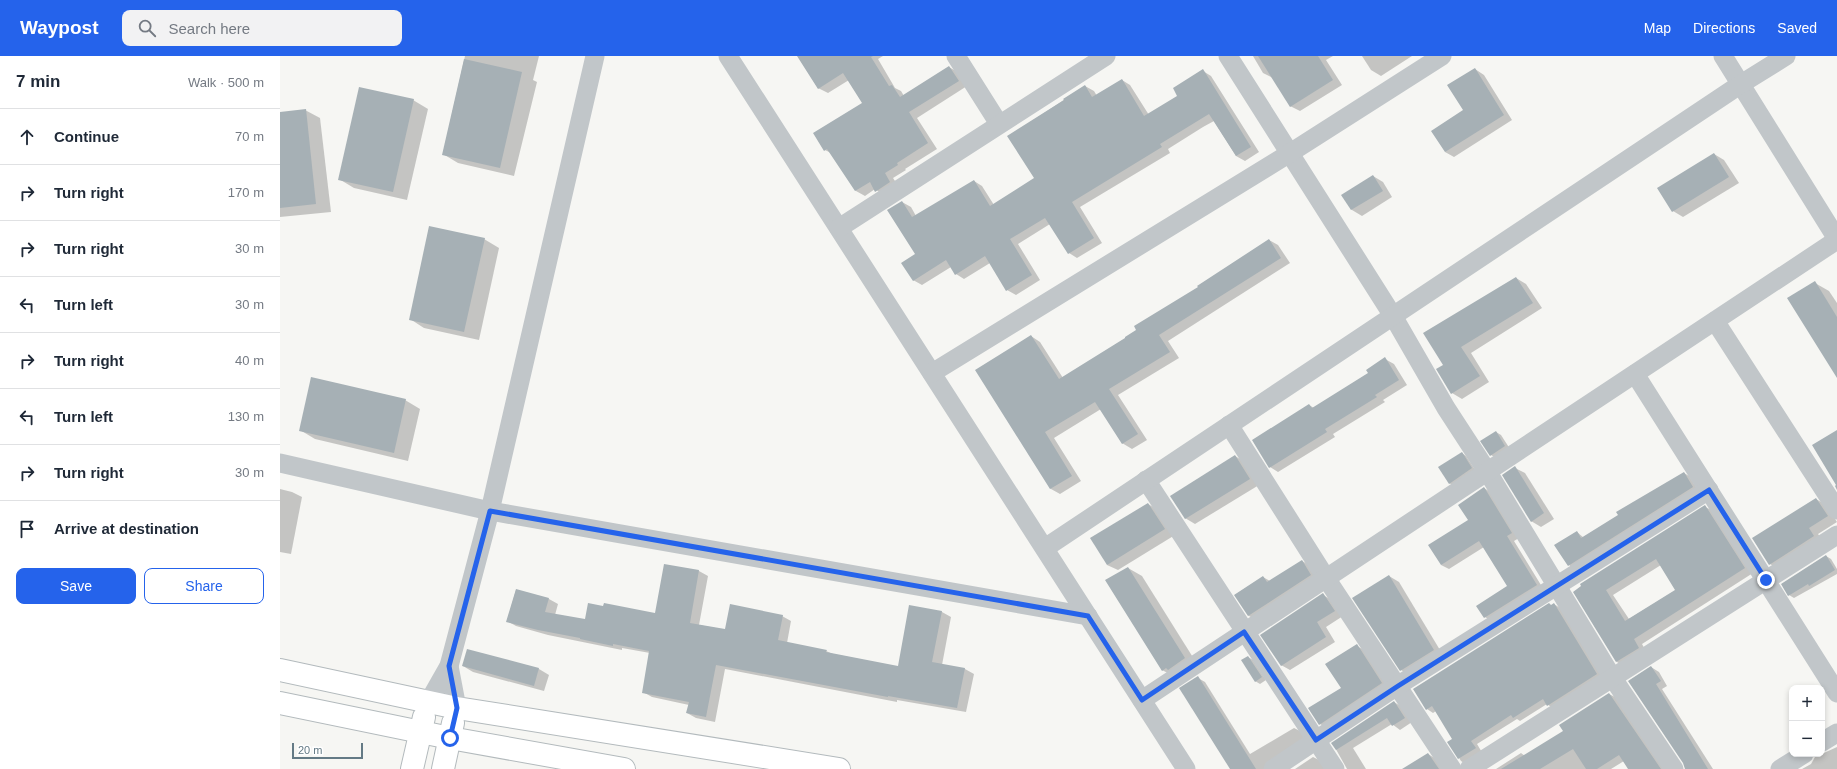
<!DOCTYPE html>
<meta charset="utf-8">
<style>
body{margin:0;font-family:Helvetica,sans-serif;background:#f2f2f3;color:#1f2937}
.controls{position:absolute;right:12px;bottom:12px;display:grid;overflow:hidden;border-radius:8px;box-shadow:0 2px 6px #0003}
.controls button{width:36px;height:36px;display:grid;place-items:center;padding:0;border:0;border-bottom:1px solid #e0e1e3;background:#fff;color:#1f2937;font:20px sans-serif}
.scale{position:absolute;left:12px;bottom:10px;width:71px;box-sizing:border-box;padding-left:4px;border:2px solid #647a85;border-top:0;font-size:11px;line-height:14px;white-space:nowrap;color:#647a85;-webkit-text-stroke:3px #fff;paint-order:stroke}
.stop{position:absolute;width:12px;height:12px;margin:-9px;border:3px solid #2563eb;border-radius:50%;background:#fff}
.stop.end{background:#2563eb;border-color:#fff;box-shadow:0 1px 4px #0008}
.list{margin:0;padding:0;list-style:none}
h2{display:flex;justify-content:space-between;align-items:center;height:52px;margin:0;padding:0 16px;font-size:17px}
h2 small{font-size:13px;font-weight:400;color:#747a83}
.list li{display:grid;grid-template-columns:26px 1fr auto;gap:12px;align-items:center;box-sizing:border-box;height:56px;padding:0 16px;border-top:1px solid #e0e1e3}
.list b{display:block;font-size:15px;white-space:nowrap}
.list em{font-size:13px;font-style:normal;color:#747a83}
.actions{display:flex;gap:8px;padding:12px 16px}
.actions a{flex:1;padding:9px 0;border:1px solid #2563eb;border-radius:8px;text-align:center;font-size:14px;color:#2563eb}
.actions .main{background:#2563eb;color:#fff}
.icon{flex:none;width:22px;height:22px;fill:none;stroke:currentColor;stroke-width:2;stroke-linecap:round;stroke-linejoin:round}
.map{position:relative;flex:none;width:1557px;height:713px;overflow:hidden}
header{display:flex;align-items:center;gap:24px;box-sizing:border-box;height:56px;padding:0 20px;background:#2563eb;color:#fff}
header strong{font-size:19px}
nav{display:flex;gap:22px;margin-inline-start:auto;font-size:14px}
.search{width:280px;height:36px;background:#f2f2f3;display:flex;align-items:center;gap:10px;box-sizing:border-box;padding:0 14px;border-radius:8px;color:#747a83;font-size:15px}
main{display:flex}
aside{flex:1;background:#fff}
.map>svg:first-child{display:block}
.shadow{fill:#0003;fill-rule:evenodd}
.building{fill:#a6b0b5;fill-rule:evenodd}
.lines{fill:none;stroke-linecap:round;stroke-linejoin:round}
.secondary-casing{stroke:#b3babd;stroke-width:24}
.street{stroke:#c1c6c9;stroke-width:19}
.secondary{stroke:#fff;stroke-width:22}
.route{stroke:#2563eb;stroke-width:5}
</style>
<header>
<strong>Waypost</strong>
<div class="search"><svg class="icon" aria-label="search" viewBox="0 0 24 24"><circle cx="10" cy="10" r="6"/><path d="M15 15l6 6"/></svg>Search here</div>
<nav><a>Map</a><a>Directions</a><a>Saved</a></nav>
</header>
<main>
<aside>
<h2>7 min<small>Walk · 500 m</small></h2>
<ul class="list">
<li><svg class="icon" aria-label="ahead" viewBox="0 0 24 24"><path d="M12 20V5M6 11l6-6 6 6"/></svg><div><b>Continue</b></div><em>70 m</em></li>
<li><svg class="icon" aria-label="right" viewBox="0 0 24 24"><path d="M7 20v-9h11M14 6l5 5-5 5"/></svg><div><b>Turn right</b></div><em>170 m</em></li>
<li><svg class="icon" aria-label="right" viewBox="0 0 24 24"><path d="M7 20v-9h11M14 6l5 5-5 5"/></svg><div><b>Turn right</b></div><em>30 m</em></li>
<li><svg class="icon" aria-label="left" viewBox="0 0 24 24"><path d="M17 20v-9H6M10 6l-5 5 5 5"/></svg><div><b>Turn left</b></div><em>30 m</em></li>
<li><svg class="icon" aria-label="right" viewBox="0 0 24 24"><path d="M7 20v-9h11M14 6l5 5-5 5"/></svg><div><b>Turn right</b></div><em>40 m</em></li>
<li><svg class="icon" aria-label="left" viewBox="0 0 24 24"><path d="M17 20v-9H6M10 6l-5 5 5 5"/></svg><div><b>Turn left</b></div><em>130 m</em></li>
<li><svg class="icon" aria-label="right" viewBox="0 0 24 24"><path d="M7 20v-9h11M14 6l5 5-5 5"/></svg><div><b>Turn right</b></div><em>30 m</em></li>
<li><svg class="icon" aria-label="arrive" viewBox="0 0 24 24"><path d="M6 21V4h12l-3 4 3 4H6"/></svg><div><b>Arrive at destination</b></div></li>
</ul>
<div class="actions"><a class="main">Save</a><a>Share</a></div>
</aside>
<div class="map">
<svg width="1557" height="713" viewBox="0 0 1557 713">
<rect width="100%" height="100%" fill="#f6f6f3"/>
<!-- shadow -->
<g class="shadow">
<polygon points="185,0 259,0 253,24 257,26 234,120 178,107 163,98"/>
<polygon points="518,0 603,0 598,3 615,32 621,35 624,40 669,11 679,17 687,30 637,62 657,93 625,113 626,114 613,122 619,131 605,140 595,133 585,140 576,135 551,97 545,94 584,48 569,24 548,37 538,32"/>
<polygon points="973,0 1053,0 1046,4 1062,29 1020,55 1010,50 993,22 983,17"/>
<polygon points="1082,0 1132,0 1101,20 1091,14"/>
<polygon points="1195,13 1204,19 1232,64 1174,101 1165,96 1185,55"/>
<polygon points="923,15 931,20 979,96 965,105 956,100 934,65 923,71 888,93 890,97 800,151 822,187 797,202 789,197 770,168 738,188 760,224 736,239 727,234 710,207 684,223 676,218 671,211 642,229 633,224 636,199 622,146 631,151 636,160 694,125 702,130 714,149 756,122 729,80 805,30 814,35 817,40 842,24 850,29 869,59 899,40"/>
<polygon points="133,44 148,53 127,144 74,132 59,123"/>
<polygon points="25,54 40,62 51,156 0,161 0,57"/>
<polygon points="1434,98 1444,104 1459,127 1403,161 1393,155"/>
<polygon points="1093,120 1103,126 1112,141 1082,160 1072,154 1063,139"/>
<polygon points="204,183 219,192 199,284 144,272 130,263"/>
<polygon points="989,184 998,189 1010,207 888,285 899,302 838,339 867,384 852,393 842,387 821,353 774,382 801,425 780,438 771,433 697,314 751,280 760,286 783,322 847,283"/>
<polygon points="1236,222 1246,228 1262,252 1191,297 1209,326 1182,343 1172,337 1164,309"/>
<polygon points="1535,227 1549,235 1557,247 1557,320"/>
<polygon points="1105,303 1114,308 1127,329 1103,344 1105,346 1053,378 1055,381 998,416 990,411 1029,349 1034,352 1089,317"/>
<polygon points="125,344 140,353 128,405 35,383 20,374"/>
<polygon points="1216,376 1221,379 1230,393 1216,402 1211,399 1202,385"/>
<polygon points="1182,397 1186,400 1196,415 1174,430 1169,427"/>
<polygon points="955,400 965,406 979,429 915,468 905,462"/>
<polygon points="1235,412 1245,417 1274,463 1261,471 1251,465"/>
<polygon points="1404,417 1409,420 1418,434 1293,512 1289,509 1297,476 1304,482"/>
<polygon points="1204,432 1212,437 1239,482 1234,485 1264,534 1213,566 1205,561 1198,550 1229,530 1204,491 1169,513 1161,509 1189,464"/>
<polygon points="0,433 12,436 22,441 11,498 0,496"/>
<polygon points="1536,443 1546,449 1557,466 1538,478 1544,486 1500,514 1490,508"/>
<polygon points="868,448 878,454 895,479 838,514 827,509"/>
<path d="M1425 451 1434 455 1473 517 1362 588 1367 597 1345 611 1337 606 1294 536ZM1381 509 1397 534 1349 563 1333 539Z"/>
<polygon points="1546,500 1551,503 1557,513 1557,518 1514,542 1509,539"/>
<polygon points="1022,505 1031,510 1040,524 978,565 969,560 955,539 983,521 990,525"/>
<polygon points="385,509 419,515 428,520 419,569 446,574 502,560 511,565 507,587 546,595 553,598 619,611 630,550 662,556 671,561 662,609 685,613 694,618 686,656 617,644 617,646 445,613 435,666 416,662 407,657 409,649 372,641 363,636 370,597 342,592 342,594 268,579 236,570 227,565 236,534 269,543 278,548 275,559 306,564 376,558"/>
<polygon points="848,512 862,520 919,611 897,622 882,614"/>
<polygon points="1109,520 1119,526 1163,599 1131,620 1121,614"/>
<polygon points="1043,539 1052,544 1063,560 1046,571 1055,586 1010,614 1001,609"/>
<polygon points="1274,548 1280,552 1323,622 1274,653 1267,648 1240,665 1237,663 1197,688 1203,698 1187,709 1181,705 1169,686 1174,683 1156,655 1153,657 1147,653"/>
<polygon points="1077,590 1084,594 1108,631 1047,672 1040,668 1062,632"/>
<polygon points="968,601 973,604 986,624 980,628 975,625"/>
<polygon points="183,610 259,613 269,619 264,635 193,616"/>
<polygon points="1371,611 1379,616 1387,630 1382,633 1433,713 1406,713 1404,707 1349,625"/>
<polygon points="918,622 925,626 970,698 1014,672 1022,676 1028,686 990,713 952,713"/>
<polygon points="1329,638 1337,642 1385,713 1349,713 1344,705 1331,713 1216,713 1241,697 1245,700 1285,675"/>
<polygon points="1114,646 1122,651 1132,666 1120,674 1112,668 1073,692 1086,713 1067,713 1053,688"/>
<polygon points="1557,691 1557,713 1522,713 1531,708 1535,701"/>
<polygon points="1148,698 1156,703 1163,713 1124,713"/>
<polygon points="1033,701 1041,705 1046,713 1015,713"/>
</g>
<!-- building -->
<g class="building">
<polygon points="517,0 593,0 591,1 609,30 612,29 620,41 669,10 679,25 629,56 648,87 617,107 618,109 605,117 610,126 595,136 590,126 575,135 547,93 544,95 533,77 582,47 563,17 538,33"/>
<polygon points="978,0 1038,0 1053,24 1010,51"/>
<polygon points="184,3 242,16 220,112 162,99"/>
<polygon points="1195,12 1224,59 1165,96 1151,75 1183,54 1167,29"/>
<polygon points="923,13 971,91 956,100 929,58 880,88 882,91 792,146 814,182 788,198 765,162 730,183 752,219 726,235 705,200 675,219 666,204 633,225 621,207 635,198 607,154 622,145 632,161 694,124 710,150 754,122 727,80 784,44 783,43 805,29 812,41 842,23 864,60 897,40 893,32"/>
<polygon points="79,31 134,43 113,136 58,124"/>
<polygon points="26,53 36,148 0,152 0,56"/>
<polygon points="1434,97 1449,121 1392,156 1377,132"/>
<polygon points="1093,119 1103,135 1071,154 1061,139"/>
<polygon points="149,170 205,182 184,276 129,264"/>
<polygon points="989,183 1001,202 879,279 890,296 829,333 858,378 842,388 815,346 765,376 792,420 770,433 695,314 751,279 779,323 845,282 845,281 856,274 854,270 918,231 917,230"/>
<polygon points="1236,221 1253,247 1181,291 1200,320 1171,338 1156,313 1163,309 1143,277"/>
<polygon points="1535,225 1557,261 1557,322 1507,242"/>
<polygon points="1105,301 1119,324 1095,339 1097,341 1045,373 1047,376 989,412 972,384 1029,348 1032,352 1088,317 1086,314"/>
<polygon points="31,321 126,343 114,397 19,375"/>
<polygon points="1557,374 1557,434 1555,430 1556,429 1532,389"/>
<polygon points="1216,375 1225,390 1210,400 1200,385"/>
<polygon points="1182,396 1192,412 1169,428 1158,411"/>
<polygon points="955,399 970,423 905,463 890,440"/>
<polygon points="1235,410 1264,457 1251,466 1222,419"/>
<polygon points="1404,416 1413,431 1288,510 1274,489 1297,475 1301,482 1338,459 1336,456"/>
<polygon points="1204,431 1232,477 1227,480 1257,529 1204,562 1196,550 1227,530 1199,485 1161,509 1148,489 1188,464 1178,449"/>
<polygon points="1536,442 1548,460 1529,472 1534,480 1489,509 1472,482"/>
<polygon points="868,447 885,473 827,509 810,482"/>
<path d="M1425 449 1465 512 1354 583 1359 592 1336 606 1293 536 1301 530 1300 528ZM1376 503 1395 534 1345 565 1326 534Z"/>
<polygon points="1546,499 1555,514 1529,530 1528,528 1508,540 1501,528"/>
<polygon points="1022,504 1031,519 968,560 954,539 983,520 987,526"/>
<polygon points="384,508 419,514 410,567 445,573 450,548 503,559 498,584 547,594 546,596 618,610 629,549 662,555 652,606 685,612 677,652 608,640 608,641 436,609 426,661 406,657 409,646 362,637 369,595 333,588 333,590 300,583 300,582 258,574 226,566 236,533 269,542 265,556 305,563 308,547 323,550 324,547 375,557"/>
<polygon points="848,511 905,602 888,614 886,612 882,615 825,524"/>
<polygon points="1109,519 1154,594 1120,615 1072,542"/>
<polygon points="1043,537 1055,555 1037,566 1046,581 1001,610 980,579"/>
<polygon points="1269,547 1271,549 1274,547 1317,618 1267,650 1263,643 1233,662 1231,659 1191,685 1196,692 1178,703 1167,686 1172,683 1152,650 1146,654 1133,633"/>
<polygon points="1077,588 1102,627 1039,669 1028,652 1061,632 1045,608"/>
<polygon points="187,593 259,612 254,630 182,610"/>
<polygon points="968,600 982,621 975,626 961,604"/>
<polygon points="1371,610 1381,625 1376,628 1428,713 1405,713 1403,707 1348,625"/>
<polygon points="918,620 976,713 950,713 899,632"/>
<polygon points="1329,637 1381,713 1348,713 1339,699 1317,713 1306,713 1293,693 1260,713 1221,713 1283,675 1279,669"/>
<polygon points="1114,645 1125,662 1112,670 1107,662 1056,694 1051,687"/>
<polygon points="1148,697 1159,713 1122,713"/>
</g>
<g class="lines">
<defs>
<g id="secondary">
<polyline points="0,614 177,652 559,713"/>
<polyline points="0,647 170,682 344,713"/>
<polyline points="132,713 144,661"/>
<polyline points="163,713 173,667"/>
</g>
</defs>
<!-- secondary casing -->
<use href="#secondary" class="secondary-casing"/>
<!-- street -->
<g class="street">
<polyline points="448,0 906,713"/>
<polyline points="676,0 719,68"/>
<polyline points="948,0 1113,260 1166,352 1207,415 1332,621 1394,713"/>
<polyline points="1443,0 1557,183"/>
<polyline points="559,172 826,0"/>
<polyline points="1435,265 1557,454"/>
<polyline points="652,317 1010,97 1162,0"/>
<polyline points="1355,318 1557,637"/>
<polyline points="949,369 1046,522 1172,713"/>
<polyline points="0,407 210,455 808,560"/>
<polyline points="866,424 1055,713"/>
<polyline points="765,492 1461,28 1506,0"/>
<polyline points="169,610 177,652"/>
<polyline points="862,644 1557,184"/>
<polyline points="148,647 169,610 210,455 315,0"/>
<polyline points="1542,686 1557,677"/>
<polyline points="993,713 1117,630 1429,434"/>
<polyline points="1189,713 1557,479"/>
<polyline points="1500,713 1524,698"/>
</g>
<!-- secondary -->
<use href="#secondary" class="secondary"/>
</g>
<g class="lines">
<!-- route -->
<polyline class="route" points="170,682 177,652 169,610 210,455 808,560 862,644 964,576 1036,684 1118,630 1429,434 1486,524"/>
</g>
</svg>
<div class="controls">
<button>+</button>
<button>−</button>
</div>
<div class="scale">20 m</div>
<div class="stop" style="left:170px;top:682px"></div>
<div class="stop end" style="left:1486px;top:524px"></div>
</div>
</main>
